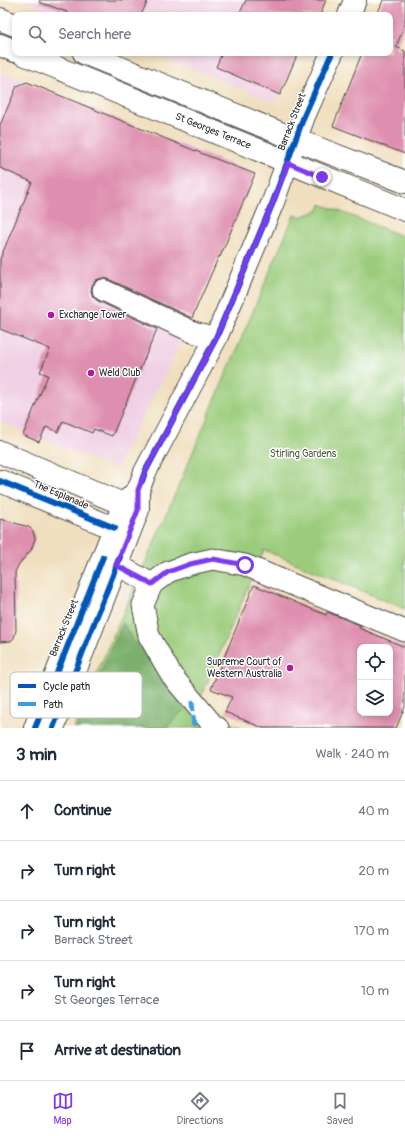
<!DOCTYPE html>
<meta charset="utf-8">
<style>
body{margin:0;font-family:Pangolin,sans-serif;background:#f6f6f7;color:#1f2937}
.controls{position:absolute;right:12px;bottom:12px;display:grid;overflow:hidden;border-radius:8px;box-shadow:0 2px 6px #0003}
.controls button{width:36px;height:36px;display:grid;place-items:center;padding:0;border:0;border-bottom:1px solid #e0e1e3;background:#fff;color:#1f2937;font:20px sans-serif}
.stop{position:absolute;width:12px;height:12px;margin:-9px;border:3px solid #7c3aed;border-radius:50%;background:#fff}
.stop.end{background:#7c3aed;border-color:#fff;box-shadow:0 1px 4px #0008}
.list{margin:0;padding:0;list-style:none}
h2{display:flex;justify-content:space-between;align-items:center;height:52px;margin:0;padding:0 16px;font-size:17px}
h2 small{font-size:13px;font-weight:400;color:#747a83}
.list li{display:grid;grid-template-columns:26px 1fr auto;gap:12px;align-items:center;box-sizing:border-box;height:60px;padding:0 16px;border-top:1px solid #e0e1e3}
.list b{display:block;font-size:15px;white-space:nowrap}
.list p{margin:0;font-size:13px;white-space:nowrap;color:#747a83}
.list em{font-size:13px;font-style:normal;color:#747a83}
.icon{flex:none;width:22px;height:22px;fill:none;stroke:currentColor;stroke-width:2;stroke-linecap:round;stroke-linejoin:round}
.map{position:relative;flex:none;width:405px;height:728px;overflow:hidden}
.search{position:absolute;background:#fff;box-shadow:0 2px 6px #0003;left:12px;right:12px;top:12px;height:44px;display:flex;align-items:center;gap:10px;box-sizing:border-box;padding:0 14px;border-radius:8px;color:#747a83;font-size:15px}
.sheet{height:352px;background:#fff}
nav{display:flex;justify-content:space-around;align-items:center;box-sizing:border-box;height:56px;border-top:1px solid #e0e1e3;background:#fff;font-size:11px;color:#747a83}
nav a{display:grid;justify-items:center;gap:2px}
nav .on{color:#7c3aed}
.map>svg:first-child{display:block}
.built{fill:#f0d0e4}
.green{fill:#9bcc7c;stroke:#637c54}
.forest{fill:#7cb06c;stroke:#546e4c}
.building{fill:#de8eae;fill-rule:evenodd}
.lines{fill:none;stroke-linecap:round;stroke-linejoin:round}
.minor-casing{stroke:#494641;stroke-width:23}
.major-casing{stroke:#494641;stroke-width:24}
.minor{stroke:#fff;stroke-width:21}
.major{stroke:#fff;stroke-width:22}
.quiet{stroke:#3d9ce1;stroke-width:5;stroke-dasharray:10 5;stroke-linecap:butt}
.cycleway-casing{stroke:#fff;stroke-width:8}
.cycleway{stroke:#0057b8;stroke-width:6}
.route{stroke:#7c3aed;stroke-width:5}
.poi-dot{fill:#b5179e;stroke:#fff;stroke-width:1.5}
.labels{text-anchor:middle;dominant-baseline:central;stroke-width:3;stroke-linejoin:round;paint-order:stroke}
.street-label{font-size:10px;fill:#2b2b2b;stroke:#fff}
.poi-label{font-size:10px;fill:#2b2b2b;stroke:#fff;text-anchor:start}
.park-label{font-size:10px;fill:#4d5b43;stroke:#fff}
.key{fill:#fff;stroke:#bfbfbf;stroke-width:1}
.key-label{font-size:11px;fill:#2b2b2b}
</style>
<div class="map">
<svg width="405" height="728" viewBox="0 0 405 728">
<rect width="100%" height="100%" fill="#fff"/>
<filter id="ink" filterUnits="userSpaceOnUse"><feTurbulence type="fractalNoise" baseFrequency=".025" numOctaves="2"/><feDisplacementMap in="SourceGraphic" scale="8" xChannelSelector="R" yChannelSelector="G"/><feConvolveMatrix kernelMatrix="1 2 1 2 8 2 1 2 1" color-interpolation-filters="sRGB"/></filter>
<filter id="wash" filterUnits="userSpaceOnUse"><feTurbulence type="fractalNoise" baseFrequency=".012" numOctaves="4" result="noise"/><feDisplacementMap in="SourceGraphic" scale="16" xChannelSelector="R" yChannelSelector="G"/><feGaussianBlur stdDeviation="0.9" result="paint"/><feColorMatrix in="noise" values="0 0 0 0 0 0 0 0 0 0 0 0 0 0 0 0 0 1.4 0 .05"/><feComposite in="paint" operator="in"/></filter>
<g filter="url(#wash)">
<rect width="100%" height="100%" fill="#f0dfbe"/>
<!-- built -->
<g class="built">
<polygon points="21,0 326,0 320,15 59,15"/>
<polygon points="153,53 298,53 280,95 274,102"/>
<polygon points="0,72 255,174 220,257 189,326 116,469 0,422"/>
</g>
<!-- green -->
<polygon class="green" points="321,204 405,237 405,609 264,550 196,709 242,728 73,728 169,508 294,215 301,217 319,210"/>
<!-- forest -->
<polygon class="forest" points="123,623 134,643 150,648 188,706 166,728 76,728"/>
<g id="blocks">
<!-- building -->
<g class="building">
<polygon points="40,0 148,0 141,15 65,15 67,12 39,2"/>
<polygon points="246,0 326,0 320,15 239,15"/>
<polygon points="383,0 405,0 405,24 396,47 405,51 405,154 333,126 362,53 390,53 390,15 377,15"/>
<polygon points="222,53 298,53 280,95 216,67"/>
<polygon points="27,82 203,154 255,174 220,257 219,256 192,318 108,279 102,278 96,280 92,285 91,291 93,297 98,301 157,329 112,436 94,429 92,433 63,421 58,432 46,427 39,442 23,435 48,375 40,372 50,349 0,329 0,259 32,182 0,168 0,125 17,86"/>
<polygon points="0,519 29,527 33,531 35,539 31,550 19,564 15,572 16,630 14,638 11,641 0,642"/>
<path d="M254 585 326 615 327 612 360 625 359 628 405 647V707L396 728H263L225 712 232 697 211 689ZM360 647H390V713H360Z"/>
</g>
</g>
</g>
<g filter="url(#ink)">
<use href="#blocks" fill-opacity="0" stroke="#494641" stroke-width="1"/>
<g class="lines">
<defs>
<g id="minor">
<polyline points="103,290 193,332 216,338"/>
<polyline points="103,557 152,584"/>
<polyline points="218,728 213,725 172,676 149,636 143,605 152,584 168,572 190,564 213,559 245,565 405,631"/>
</g>
<g id="major">
<polyline points="349,15 355,0"/>
<polyline points="0,19 15,25"/>
<polyline points="0,45 15,51"/>
<polyline points="21,53 405,210"/>
<polyline points="84,53 307,144 405,182"/>
<polyline points="0,452 137,510"/>
<polyline points="0,481 128,534"/>
<polyline points="35,728 124,504 135,493"/>
<polyline points="53,728 138,510 138,491 145,472 216,338 273,202 304,116 332,53"/>
</g>
</defs>
<!-- minor casing -->
<use href="#minor" class="minor-casing"/>
<!-- major casing -->
<use href="#major" class="major-casing"/>
<!-- minor -->
<use href="#minor" class="minor"/>
<!-- major -->
<use href="#major" class="major"/>
<!-- quiet -->
<polyline class="quiet" points="192,701 194,728"/>
<defs>
<g id="cycleway">
<polyline points="0,481 115,528"/>
<polyline points="142,481 145,472 216,338 273,202 304,116 332,53"/>
<polyline points="35,728 103,557"/>
<polyline points="53,728 120,557"/>
</g>
</defs>
<!-- cycleway casing -->
<use href="#cycleway" class="cycleway-casing"/>
<!-- cycleway -->
<use href="#cycleway" class="cycleway"/>
</g>
</g>
<g class="lines" filter="url(#ink)">
<!-- route -->
<polyline class="route" points="245,565 213,559 190,564 168,572 152,584 116,565 138,510 138,490 145,472 216,338 273,202 288,163 322,177"/>
</g>
<!-- markers -->
<g class="poi-dot">
<circle cx="51" cy="315" r="4"/>
<circle cx="91" cy="373" r="4"/>
<circle cx="290" cy="668" r="4"/>
</g>
<g class="labels">
<!-- street labels -->
<g class="street-label">
<text transform="translate(292 122) rotate(-69)">Barrack Street</text>
<text transform="translate(213 131) rotate(22)">St Georges Terrace</text>
<text transform="translate(61 495) rotate(23)">The Esplanade</text>
<text transform="translate(64 628) rotate(-68)">Barrack Street</text>
</g>
<!-- poi labels -->
<g class="poi-label">
<text x="59" y="315">Exchange Tower</text>
<text x="99" y="373">Weld Club</text>
<text x="282" y="662" text-anchor="end">Supreme Court of<tspan x="282" dy="12">Western Australia</tspan></text>
</g>
<!-- park labels -->
<g class="park-label">
<text x="303" y="454">Stirling Gardens</text>
</g>
</g>
<!-- legend -->
<rect x="10" y="672" width="132" height="46" rx="6" class="key"/>
<rect x="18" y="684" width="18" height="4" fill="#0057b8"/>
<rect x="18" y="702" width="18" height="4" fill="#3d9ce1"/>
<g class="key-label">
<text x="43" y="690">Cycle path</text>
<text x="43" y="708">Path</text>
</g>
</svg>
<div class="controls">
<button><svg class="icon" aria-label="locate" viewBox="0 0 24 24"><circle cx="12" cy="12" r="6"/><path d="M12 2v4M12 18v4M2 12h4M18 12h4"/></svg></button>
<button><svg class="icon" aria-label="layers" viewBox="0 0 24 24"><path d="M12 4l9 5-9 5-9-5zM3 14l9 5 9-5"/></svg></button>
</div>
<div class="stop" style="left:245px;top:565px"></div>
<div class="stop end" style="left:322px;top:177px"></div>
<div class="search"><svg class="icon" aria-label="search" viewBox="0 0 24 24"><circle cx="10" cy="10" r="6"/><path d="M15 15l6 6"/></svg>Search here</div>
</div>
<section class="sheet">
<h2>3 min<small>Walk · 240 m</small></h2>
<ul class="list">
<li><svg class="icon" aria-label="ahead" viewBox="0 0 24 24"><path d="M12 20V5M6 11l6-6 6 6"/></svg><div><b>Continue</b></div><em>40 m</em></li>
<li><svg class="icon" aria-label="right" viewBox="0 0 24 24"><path d="M7 20v-9h11M14 6l5 5-5 5"/></svg><div><b>Turn right</b></div><em>20 m</em></li>
<li><svg class="icon" aria-label="right" viewBox="0 0 24 24"><path d="M7 20v-9h11M14 6l5 5-5 5"/></svg><div><b>Turn right</b><p>Barrack Street</p></div><em>170 m</em></li>
<li><svg class="icon" aria-label="right" viewBox="0 0 24 24"><path d="M7 20v-9h11M14 6l5 5-5 5"/></svg><div><b>Turn right</b><p>St Georges Terrace</p></div><em>10 m</em></li>
<li><svg class="icon" aria-label="arrive" viewBox="0 0 24 24"><path d="M6 21V4h12l-3 4 3 4H6"/></svg><div><b>Arrive at destination</b></div></li>
</ul>
</section>
<nav>
<a class="on"><svg class="icon" aria-label="map" viewBox="0 0 24 24"><path d="M3 6l6-2 6 2 6-2v14l-6 2-6-2-6 2zM9 4v14M15 6v14"/></svg>Map</a>
<a><svg class="icon" aria-label="directions" viewBox="0 0 24 24"><path d="M12 3l9 9-9 9-9-9zM9 14v-3h6M13 9l2 2-2 2"/></svg>Directions</a>
<a><svg class="icon" aria-label="saved" viewBox="0 0 24 24"><path d="M7 4h10v16l-5-4-5 4z"/></svg>Saved</a>
</nav>
